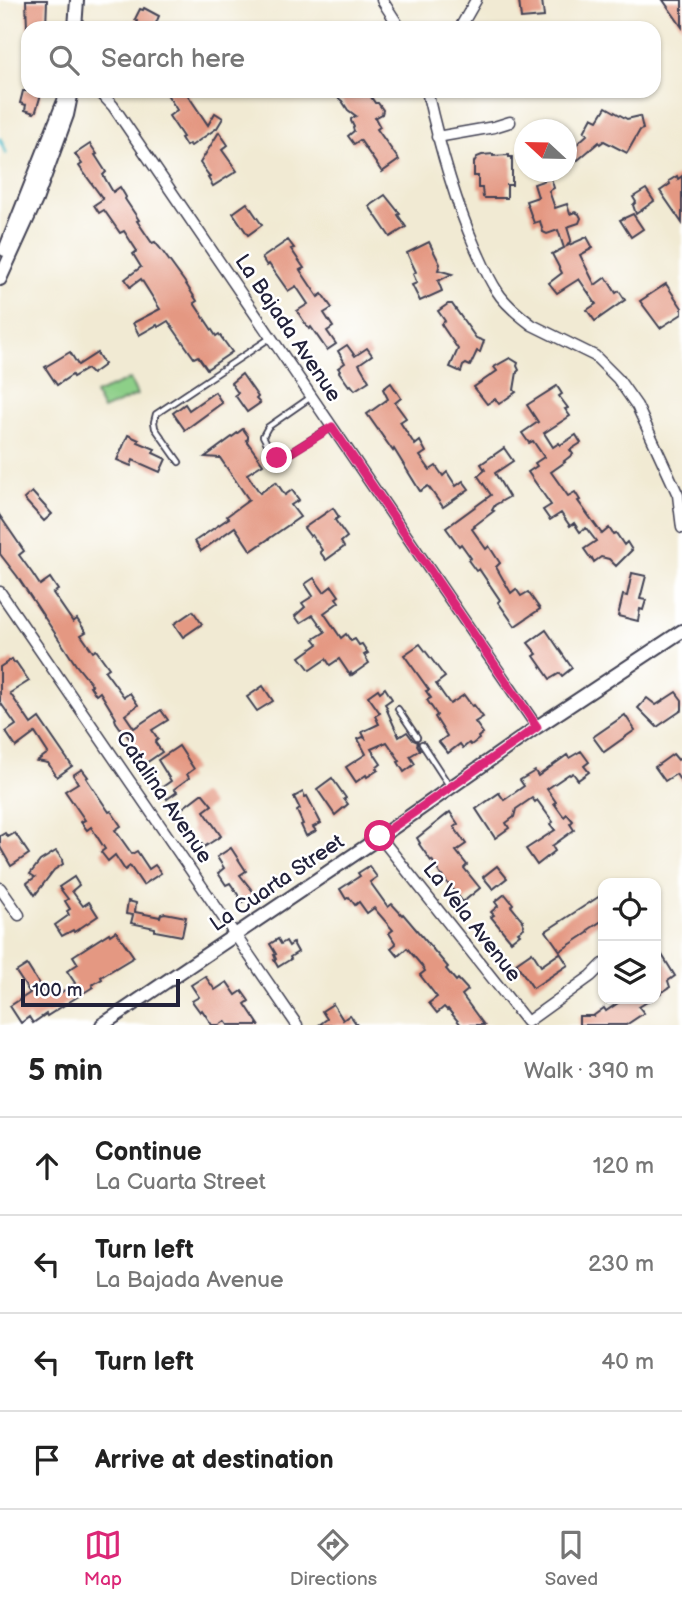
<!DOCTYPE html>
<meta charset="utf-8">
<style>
body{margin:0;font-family:"Balsamiq Sans",sans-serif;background:#f2f2f2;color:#222}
.controls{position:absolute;right:21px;bottom:21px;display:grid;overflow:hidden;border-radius:14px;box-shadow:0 2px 5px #0004}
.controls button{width:63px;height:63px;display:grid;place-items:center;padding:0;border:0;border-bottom:2px solid #e0e0e0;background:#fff;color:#222;font:35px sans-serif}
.compass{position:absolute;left:514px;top:119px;width:63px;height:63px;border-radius:50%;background:#fff;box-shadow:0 2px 5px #0004;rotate:292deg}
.scale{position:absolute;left:21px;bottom:18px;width:159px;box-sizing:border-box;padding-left:7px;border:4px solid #22223b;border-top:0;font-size:19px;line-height:24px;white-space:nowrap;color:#22223b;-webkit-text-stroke:5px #fff;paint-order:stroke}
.stop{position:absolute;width:21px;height:21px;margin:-16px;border:5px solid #db2777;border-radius:50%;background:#fff}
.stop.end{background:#db2777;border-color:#fff;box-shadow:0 2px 7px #0008}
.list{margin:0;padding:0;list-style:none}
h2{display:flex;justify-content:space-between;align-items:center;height:91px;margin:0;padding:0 28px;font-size:30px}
h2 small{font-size:23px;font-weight:400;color:#767676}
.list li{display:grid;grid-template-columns:46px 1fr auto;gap:21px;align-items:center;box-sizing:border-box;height:98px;padding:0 28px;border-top:2px solid #e0e0e0}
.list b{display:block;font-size:26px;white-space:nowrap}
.list p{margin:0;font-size:23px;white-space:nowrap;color:#767676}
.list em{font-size:23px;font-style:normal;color:#767676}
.icon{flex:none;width:38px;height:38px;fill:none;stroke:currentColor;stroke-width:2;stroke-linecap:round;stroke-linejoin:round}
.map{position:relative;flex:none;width:682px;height:1025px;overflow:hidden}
.search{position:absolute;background:#fff;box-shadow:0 2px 5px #0004;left:21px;right:21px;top:21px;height:77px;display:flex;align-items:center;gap:18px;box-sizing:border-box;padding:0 24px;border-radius:21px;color:#767676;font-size:26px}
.sheet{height:483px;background:#fff}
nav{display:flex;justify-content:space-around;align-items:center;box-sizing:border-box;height:98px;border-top:2px solid #e0e0e0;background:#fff;font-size:19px;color:#767676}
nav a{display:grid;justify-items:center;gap:4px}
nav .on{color:#db2777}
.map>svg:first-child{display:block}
.green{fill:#8dcf88;stroke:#587862;stroke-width:2}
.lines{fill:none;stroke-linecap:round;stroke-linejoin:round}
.stream{stroke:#4dbac7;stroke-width:3.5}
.building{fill:#e49882}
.service-casing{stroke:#414052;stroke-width:8}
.minor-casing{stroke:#414052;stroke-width:13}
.tertiary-casing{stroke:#414052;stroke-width:16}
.service{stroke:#fff;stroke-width:4.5}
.minor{stroke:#fff;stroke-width:10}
.tertiary{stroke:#fff;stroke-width:12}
.route{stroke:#db2777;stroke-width:9}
.labels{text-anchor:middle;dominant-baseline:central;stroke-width:5;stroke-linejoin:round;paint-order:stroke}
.street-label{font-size:21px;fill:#22223b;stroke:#fff}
</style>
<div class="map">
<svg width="682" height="1025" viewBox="0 0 682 1025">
<rect width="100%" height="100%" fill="#fff"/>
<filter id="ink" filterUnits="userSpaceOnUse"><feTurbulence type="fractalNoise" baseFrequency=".0143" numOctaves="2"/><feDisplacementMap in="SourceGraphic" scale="14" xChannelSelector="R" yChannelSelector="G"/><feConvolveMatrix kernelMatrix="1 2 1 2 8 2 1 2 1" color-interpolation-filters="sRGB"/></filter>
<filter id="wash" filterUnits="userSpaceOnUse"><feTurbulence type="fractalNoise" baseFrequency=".00686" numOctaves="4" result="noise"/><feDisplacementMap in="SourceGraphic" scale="28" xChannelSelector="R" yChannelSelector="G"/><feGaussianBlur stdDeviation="1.57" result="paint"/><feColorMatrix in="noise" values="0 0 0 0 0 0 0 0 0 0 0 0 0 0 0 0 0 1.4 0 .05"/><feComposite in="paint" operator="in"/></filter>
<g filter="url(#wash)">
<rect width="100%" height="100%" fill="#f1ead3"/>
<!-- green -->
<polygon class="green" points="130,379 137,395 103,410 95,394"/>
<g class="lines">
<!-- stream -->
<polyline class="stream" points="0,139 6,153"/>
</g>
<g id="blocks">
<!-- building -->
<g class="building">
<polygon points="26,0 47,0 46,28 27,28"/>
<polygon points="519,0 542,0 544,17 521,19"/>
<polygon points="663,0 682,0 682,27"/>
<polygon points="144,8 159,16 154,28 134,28 138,22 135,19 140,9 143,10"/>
<polygon points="23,91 42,91 36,111 34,113 25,110 26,105 20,103"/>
<polygon points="165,91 185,91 208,125 215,113 223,118 217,128 191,146 189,144 186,146 181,138 183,137 169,116 177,110"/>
<polygon points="341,91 367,91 375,103 378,103 383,110 382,114 375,118 380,127 377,129 399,160 382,172 360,140 354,144 348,136 354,131 353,128 354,127 351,121 351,119 356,116 348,110 342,101 337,97"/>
<polygon points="606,107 627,119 640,116 643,129 640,130 627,153 604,141 600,144 599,142 578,160 577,159 575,161 568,152 588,134 584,132 592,117 598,120"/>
<polygon points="219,132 228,145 222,150 237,171 213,186 208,178 210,177 200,163"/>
<polygon points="90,144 97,154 95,155 106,172 103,175 113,192 120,187 126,197 125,199 139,220 137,221 152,243 155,242 160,248 184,281 197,301 194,303 216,336 219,334 232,352 207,369 198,356 194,358 168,321 158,327 157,325 139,335 133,323 160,309 141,279 130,287 126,280 125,279 141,267 133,254 137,251 124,231 120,233 104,210 99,213 94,205 103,199 79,166 82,164 75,154"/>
<polygon points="493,154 493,156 509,155 509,157 512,157 512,185 507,185 507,198 485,198 483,197 482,188 478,188 478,176 474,176 474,162 477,157 482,155"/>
<polygon points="677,176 678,179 682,176 682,223 660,191 670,184 669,181"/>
<polygon points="551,178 554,188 549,191 555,208 567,204 570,214 575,212 579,214 581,218 579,223 567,227 571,240 567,246 587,237 593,248 580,255 595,285 606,277 616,293 619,291 625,300 595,321 587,310 596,304 579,279 557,293 549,283 562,273 552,254 564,248 558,230 547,234 543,232 540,221 534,223 526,201 538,197 534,184"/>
<polygon points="646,189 654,201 636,214 633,205 636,202 633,197"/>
<polygon points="385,195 400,214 398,215 406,227 390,237 369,206"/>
<polygon points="247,203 262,225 248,235 233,213"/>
<polygon points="633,214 643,229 631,237 620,220"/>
<polygon points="288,240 294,248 291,249 304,268 300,270 318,297 322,294 332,308 324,313 333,327 327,331 336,344 327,350 311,327 309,329 297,311 308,304 296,286 288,291 269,264 267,266 262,258"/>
<polygon points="429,242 440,264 438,270 452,274 438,281 442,291 420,301 412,285 417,283 413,274 416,272 407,253"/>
<polygon points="666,284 682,308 682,314 660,328 640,301"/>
<polygon points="448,304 452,304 476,338 484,341 480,352 477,351 470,366 466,364 463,366 461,372 450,367 458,349 441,324 445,321 438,311"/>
<polygon points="347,345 355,356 367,348 372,355 359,364 369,381 355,390 351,385 349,386 339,372 340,370 338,368 345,363 338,351"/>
<polygon points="70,352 78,365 97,353 104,364 103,365 103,366 92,374 87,369 73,377 72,375 57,385 45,367"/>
<polygon points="510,358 518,363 517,366 519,370 517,372 514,390 516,392 499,404 495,399 487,404 474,387 497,371 494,367"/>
<polygon points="242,374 258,397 256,399 260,403 247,412 235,395 238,393 231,383"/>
<polygon points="391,383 401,398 395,403 406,418 400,422 415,445 420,441 426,452 420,456 430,470 436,466 443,476 447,472 456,486 463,481 469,489 443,507 428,486 420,491 394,449 393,451 367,414 388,399 383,389"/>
<polygon points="557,386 562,394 559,396 568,408 565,409 570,416 544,433 553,447 559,443 560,445 565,442 576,435 581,443 570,450 573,454 564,461 565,462 551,472 568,496 575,492 580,500 578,501 602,534 609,528 613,534 616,533 624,545 627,542 632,550 616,566 609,559 601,557 594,562 592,558 591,559 584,549 596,541 586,528 580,532 574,523 570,526 561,513 550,520 543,510 551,505 528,472 537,466 535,463 544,457 533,441 529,443 522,433 538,422 527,405"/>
<polygon points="215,392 222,403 185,430 173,413 185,404 189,410"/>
<polygon points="243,429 248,436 248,439 246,440 263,464 247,474 260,493 276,482 285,495 292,490 299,500 291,505 300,517 251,551 235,527 201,551 195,541 229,518 227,516 249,500 220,458 205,457"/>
<polygon points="128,435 139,440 138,442 155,449 153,453 166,459 160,472 133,460 131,466 117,460"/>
<polygon points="504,448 513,461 495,473 509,497 495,505 492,510 494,511 474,526 475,527 472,529 486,549 489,546 500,563 496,567 511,593 516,589 521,596 528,592 540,609 515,626 498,602 500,600 479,569 476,571 468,560 471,558 461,544 459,546 446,528 491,495 478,476 485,470 481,464"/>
<polygon points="32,492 52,514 44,521 24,499"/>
<polygon points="333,508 339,517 335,520 347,537 341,542 344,547 326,560 320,552 322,550 312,535 310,536 304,528"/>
<polygon points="0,516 24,551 19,555 32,573 40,585 50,578 58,590 53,593 73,622 77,619 86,632 81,635 93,652 96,650 109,668 105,671 124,697 130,693 138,705 125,715 134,728 161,710 168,720 152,730 158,739 155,742 162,752 146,763 124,731 123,732 116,722 115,719 116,718 100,692 96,695 90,686 92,685 76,665 17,576 0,554"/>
<polygon points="632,573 646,576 640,599 646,600 643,610 640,609 638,621 618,616 623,595 627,596"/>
<polygon points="314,578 324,592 332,586 339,596 336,598 339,602 324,613 341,638 346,634 351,641 355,639 359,645 362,644 368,653 364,655 369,663 352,675 351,673 350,675 339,659 330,665 326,659 310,670 300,657 318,644 314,639 325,632 313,615 300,623 295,616 305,607 302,603 313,596 305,584"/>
<polygon points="193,611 202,624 183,637 174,624"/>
<polygon points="546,630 572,668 562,676 560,673 550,679 534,656 537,654 528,643"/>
<polygon points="420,644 445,677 436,684 450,704 464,695 472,706 474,705 483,717 475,722 483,733 478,737 479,739 471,745 469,743 463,748 460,744 448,753 439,742 447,736 435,717 437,715 427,700 431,698 426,691 429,690 404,655"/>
<polygon points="12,659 14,663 16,662 29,681 10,693 31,724 39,718 72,766 57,777 48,763 37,761 48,753 35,733 16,747 6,732 16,725 0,702 0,667"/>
<polygon points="263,686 273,701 257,711 247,697"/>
<polygon points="385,688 392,699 385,704 387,707 386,708 399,737 407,732 413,740 418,742 417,745 420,750 410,756 415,764 404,772 398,762 400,761 387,742 371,749 381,764 376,768 378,770 367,777 366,775 356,782 346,767 366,754 358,739 363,737 365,738 362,732 379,724 375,716 380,713 368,696 378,689 380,692"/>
<polygon points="676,692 682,700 682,710 657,727 638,708 647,698 656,705"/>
<polygon points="625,715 635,730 604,752 593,737"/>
<polygon points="179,746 194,769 187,774 189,778 174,789 177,792 167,799 161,788 171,781 158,760"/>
<polygon points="581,751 589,762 584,766 589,772 578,780 573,773 570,775 569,774 547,789 556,802 554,803 564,817 567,814 573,821 570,824 574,830 552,846 555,851 537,865 526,849 555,830 550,824 553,822 537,800 535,802 532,798 516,809 514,817 506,823 509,828 495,838 476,809 499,793 504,800 524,786 520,780 535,771 538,776 567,755 569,758"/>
<polygon points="673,754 678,760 682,757 682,783 676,774 665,781 655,767"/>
<polygon points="82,769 88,777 86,778 109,812 111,811 121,826 115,830 132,854 137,851 149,869 155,865 161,873 143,885 130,866 125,870 115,855 108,861 101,852 105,849 91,827 87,830 81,822 85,820 65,791 78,783 73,775"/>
<polygon points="332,778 346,798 344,799 348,804 335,815 317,789"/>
<polygon points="303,792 305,797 307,796 321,823 313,827 316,831 306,836 301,825 303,824 297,811 300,809 294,797"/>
<polygon points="201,794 203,794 212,805 204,811 221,836 204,847 191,829 193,828 180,810"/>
<polygon points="450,812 458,824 454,827 466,844 456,851 467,865 464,868 480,888 463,902 440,874 432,860 431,861 419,844 420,843 417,838"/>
<polygon points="5,833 8,837 15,833 29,854 11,866 0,847 0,836"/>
<polygon points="231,848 246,871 240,875 255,894 243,902 230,883 226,885 218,873 224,868 217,857"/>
<polygon points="56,851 63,860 62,861 63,864 54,870 35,895 27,883 35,877 30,874 40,861"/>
<polygon points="369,866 377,877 370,882 388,907 392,904 402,915 403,914 448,967 446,969 456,981 458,979 468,990 462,995 484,1025 461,1025 448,1009 447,1010 444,1007 437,1013 429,1003 437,997 420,975 425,971 422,966 407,948 398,956 391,948 396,944 389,933 393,930 374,908 367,913 359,902 355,905 349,897 346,899 340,889 360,876 358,873"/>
<polygon points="497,866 507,878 493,889 483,877"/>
<polygon points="74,877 79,885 72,891 83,906 89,902 98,916 74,932 73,930 62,936 55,925 69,915 67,911 70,909 65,901 68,899 59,887"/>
<polygon points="505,894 513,904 511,906 523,921 522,921 524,925 523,926 524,928 518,932 520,934 511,941 491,917 494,915 491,912 498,906 495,902"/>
<polygon points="603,894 603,920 588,930 589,932 560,951 546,931"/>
<polygon points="128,901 136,903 135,912 160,917 161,914 165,913 186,917 182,936 155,931 155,928 131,923 133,915 126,914"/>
<polygon points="116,931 134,957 101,977 102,979 92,985 93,987 47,1016 46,1014 33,1023 29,1017 21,1023 10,1006 30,993 16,972 27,965 46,995 49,993 53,998 75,983 67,971 78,964 73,956 109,933 110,935"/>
<polygon points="278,939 281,944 286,941 289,946 293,943 298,952 290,957 291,959 278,967 274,960 276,959 274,955 276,954 270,944"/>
<polygon points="656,945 675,976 668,981 670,987 656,996"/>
<polygon points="532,952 541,966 560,953 568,965 533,988 516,963"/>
<polygon points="205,976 215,990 227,982 236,995 242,991 249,1001 245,1004 259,1025 228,1025 225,1021 219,1025 212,1025 202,1010 200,1012 192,1001 199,997 191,985"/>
<polygon points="624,999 652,999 639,1007 644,1013 626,1025 579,1025 579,1016 593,1016 604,1008 606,1011"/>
<polygon points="333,1004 343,1020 350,1015 357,1025 319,1025 327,1019 322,1011"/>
</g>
</g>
</g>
<g filter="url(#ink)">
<use href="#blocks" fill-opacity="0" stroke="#414052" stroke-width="2"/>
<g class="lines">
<defs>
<g id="service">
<polyline points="311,397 268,427 263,436 273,455 282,458 331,427"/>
<polyline points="179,462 155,428 154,422 156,414 270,338"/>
<polyline points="398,709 417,737"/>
<polyline points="422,744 450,787"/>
</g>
<g id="minor">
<polyline points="382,0 400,28"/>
<polyline points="460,28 476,0"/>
<polyline points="99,91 113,106 537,727"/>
<path d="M427 91C439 144 453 197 475 247 482 262 488 278 497 291 505 304 520 316 532 325L595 356 618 379 637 406 678 495 682 528"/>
<polyline points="437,137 494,127 510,122"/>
<polyline points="0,592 297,1025"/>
<polyline points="380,837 527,1022 591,976 603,964"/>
<polyline points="0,888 19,915"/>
</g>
<g id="tertiary">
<polyline points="75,28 77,0"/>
<polyline points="5,250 64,101"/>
<polyline points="0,279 36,200 67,115 72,91"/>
<polyline points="102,1025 380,837 537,727 682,631"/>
</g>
</defs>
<!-- service casing -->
<use href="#service" class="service-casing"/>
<!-- minor casing -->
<use href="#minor" class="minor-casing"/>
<!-- tertiary casing -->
<use href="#tertiary" class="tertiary-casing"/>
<!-- service -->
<use href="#service" class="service"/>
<!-- minor -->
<use href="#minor" class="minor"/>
<!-- tertiary -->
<use href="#tertiary" class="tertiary"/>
</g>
</g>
<g class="lines" filter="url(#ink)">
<!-- route -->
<polyline class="route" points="277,458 282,458 332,427 537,727 380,836"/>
</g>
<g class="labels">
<!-- street labels -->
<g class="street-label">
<text transform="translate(288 328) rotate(56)">La Bajada Avenue</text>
<text transform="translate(164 797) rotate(56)">Catalina Avenue</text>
<text transform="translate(277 883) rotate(-34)">La Cuarta Street</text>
<text transform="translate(472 922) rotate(52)">La Vela Avenue</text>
</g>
</g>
</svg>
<div class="controls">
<button><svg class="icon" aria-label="locate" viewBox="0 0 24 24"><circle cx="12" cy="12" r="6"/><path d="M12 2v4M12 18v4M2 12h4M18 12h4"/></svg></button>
<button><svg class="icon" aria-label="layers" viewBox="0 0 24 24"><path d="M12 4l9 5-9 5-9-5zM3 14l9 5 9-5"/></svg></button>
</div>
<svg class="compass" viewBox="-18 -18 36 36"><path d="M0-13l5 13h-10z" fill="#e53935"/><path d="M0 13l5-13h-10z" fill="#767676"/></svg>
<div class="scale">100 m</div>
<div class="stop" style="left:380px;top:836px"></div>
<div class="stop end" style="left:277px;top:458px"></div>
<div class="search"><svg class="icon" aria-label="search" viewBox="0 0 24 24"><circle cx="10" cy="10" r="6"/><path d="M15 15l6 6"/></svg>Search here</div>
</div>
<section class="sheet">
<h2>5 min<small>Walk · 390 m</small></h2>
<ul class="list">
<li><svg class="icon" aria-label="ahead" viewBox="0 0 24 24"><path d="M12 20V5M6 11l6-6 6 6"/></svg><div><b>Continue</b><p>La Cuarta Street</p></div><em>120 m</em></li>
<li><svg class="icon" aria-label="left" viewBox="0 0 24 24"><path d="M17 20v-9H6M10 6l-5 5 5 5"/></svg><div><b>Turn left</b><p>La Bajada Avenue</p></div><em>230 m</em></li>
<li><svg class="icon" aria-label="left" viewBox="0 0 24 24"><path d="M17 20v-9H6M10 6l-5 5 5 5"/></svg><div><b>Turn left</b></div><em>40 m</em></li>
<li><svg class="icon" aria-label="arrive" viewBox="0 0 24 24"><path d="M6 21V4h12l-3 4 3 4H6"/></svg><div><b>Arrive at destination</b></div></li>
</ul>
</section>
<nav>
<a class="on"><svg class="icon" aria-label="map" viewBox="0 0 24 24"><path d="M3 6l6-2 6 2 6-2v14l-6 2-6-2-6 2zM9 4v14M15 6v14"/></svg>Map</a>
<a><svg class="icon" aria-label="directions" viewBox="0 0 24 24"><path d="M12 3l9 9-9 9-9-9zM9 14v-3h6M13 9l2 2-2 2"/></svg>Directions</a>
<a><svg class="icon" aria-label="saved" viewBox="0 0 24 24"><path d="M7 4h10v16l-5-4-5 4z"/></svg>Saved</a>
</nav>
